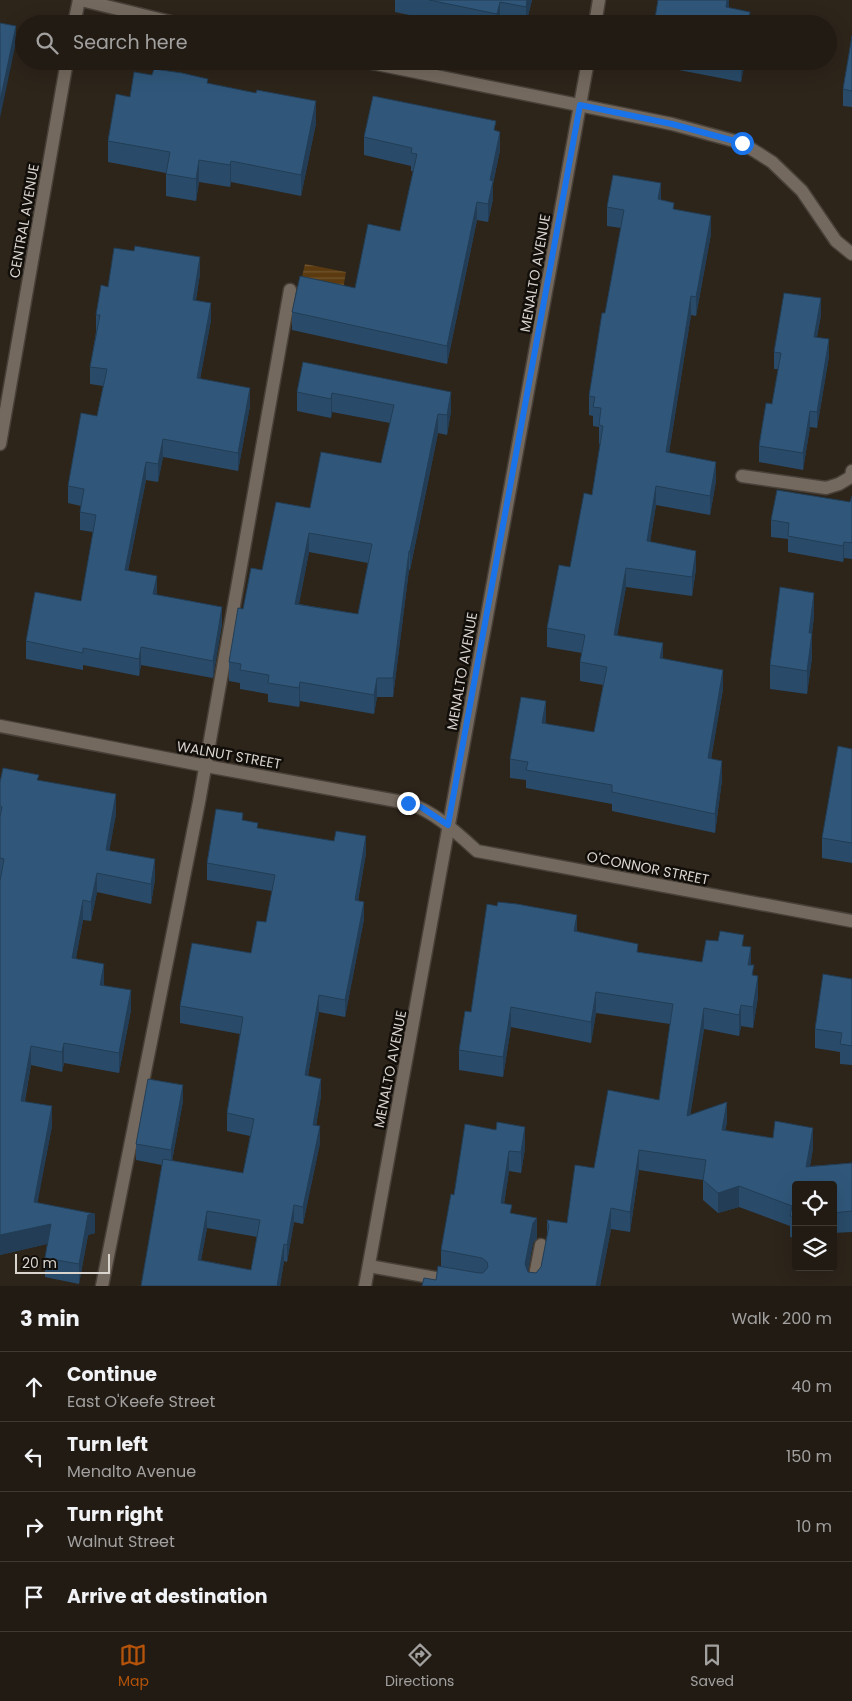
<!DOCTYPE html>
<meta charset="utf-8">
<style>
body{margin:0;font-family:Poppins,sans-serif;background:#2e2822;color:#f1f3f6}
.controls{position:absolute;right:15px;bottom:15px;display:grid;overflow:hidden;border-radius:5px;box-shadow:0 5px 20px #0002}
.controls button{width:45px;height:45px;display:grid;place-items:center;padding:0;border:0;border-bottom:1px solid #3f3934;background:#221b14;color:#f1f3f6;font:25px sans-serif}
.scale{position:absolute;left:15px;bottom:12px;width:95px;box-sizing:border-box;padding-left:5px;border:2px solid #dad4ce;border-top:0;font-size:14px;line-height:18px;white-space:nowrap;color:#dad4ce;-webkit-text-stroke:4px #120e0a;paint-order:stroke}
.stop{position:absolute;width:15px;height:15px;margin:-11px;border:4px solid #1a73e8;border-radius:50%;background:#fff}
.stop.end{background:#1a73e8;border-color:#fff;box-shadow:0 1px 5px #0008}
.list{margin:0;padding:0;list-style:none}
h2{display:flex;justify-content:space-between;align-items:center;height:65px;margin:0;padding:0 20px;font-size:21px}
h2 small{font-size:16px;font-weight:400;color:#a2a1a0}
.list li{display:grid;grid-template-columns:32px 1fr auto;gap:15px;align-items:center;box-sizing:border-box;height:70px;padding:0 20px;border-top:1px solid #3f3934}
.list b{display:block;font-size:19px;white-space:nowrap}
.list p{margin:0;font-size:16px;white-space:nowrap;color:#a2a1a0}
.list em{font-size:16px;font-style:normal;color:#a2a1a0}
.icon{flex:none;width:28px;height:28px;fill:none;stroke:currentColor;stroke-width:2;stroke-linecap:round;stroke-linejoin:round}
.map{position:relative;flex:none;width:852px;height:1286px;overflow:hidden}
.search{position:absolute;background:#221b14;box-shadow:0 5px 20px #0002;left:15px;right:15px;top:15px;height:55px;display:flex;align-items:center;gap:12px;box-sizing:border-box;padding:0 18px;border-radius:28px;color:#a2a1a0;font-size:19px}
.sheet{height:345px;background:#221b14}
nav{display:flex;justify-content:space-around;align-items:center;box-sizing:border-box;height:70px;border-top:1px solid #3f3934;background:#221b14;font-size:14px;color:#a2a1a0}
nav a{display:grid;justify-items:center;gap:2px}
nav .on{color:#b45309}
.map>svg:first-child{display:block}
.water{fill:url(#water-rules)}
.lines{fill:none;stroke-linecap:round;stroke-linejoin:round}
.service-casing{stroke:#484139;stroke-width:15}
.minor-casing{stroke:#484139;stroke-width:15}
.service{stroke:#74695e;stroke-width:12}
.minor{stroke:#74695e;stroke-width:12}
.wall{fill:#294b69;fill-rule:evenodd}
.shaded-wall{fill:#223d55}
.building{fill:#30577a;stroke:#223d55;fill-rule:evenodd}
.route{stroke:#1a73e8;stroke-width:6}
.labels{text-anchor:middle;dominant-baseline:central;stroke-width:5;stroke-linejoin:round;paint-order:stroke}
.street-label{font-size:14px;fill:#dad4ce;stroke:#120e0a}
</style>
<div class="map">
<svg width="852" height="1286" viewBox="0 0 852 1286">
<defs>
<pattern id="water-rules" width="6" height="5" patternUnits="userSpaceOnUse" patternTransform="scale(1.25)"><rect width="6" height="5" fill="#5b3a0f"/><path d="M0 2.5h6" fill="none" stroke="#725631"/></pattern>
</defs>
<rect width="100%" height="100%" fill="#2d241a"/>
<!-- water -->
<polygon class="water" points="305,264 346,272 343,289 301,281"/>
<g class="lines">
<defs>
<g id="service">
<polyline points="742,476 826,488 839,484 851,477 852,471"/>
<polyline points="369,1266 480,1286"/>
<polyline points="102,1286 199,802 290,290"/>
<polyline points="533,1286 541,1245"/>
</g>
<g id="minor">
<polyline points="81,0 179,24"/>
<polyline points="74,24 79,0"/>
<polyline points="595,24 599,0"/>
<polyline points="362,61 672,124 742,143 772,162 802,191 836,241 852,254"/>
<polyline points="0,444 67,61"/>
<path d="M0 726 206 766 408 803C435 812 456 832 477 851L852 921"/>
<polyline points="365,1286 588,61"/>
</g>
</defs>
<!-- service casing -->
<use href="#service" class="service-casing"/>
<!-- minor casing -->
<use href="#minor" class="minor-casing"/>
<!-- service -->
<use href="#service" class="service"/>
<!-- minor -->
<use href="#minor" class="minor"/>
</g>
<!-- wall -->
<g class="wall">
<polygon points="395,0 532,0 526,24 514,24 500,21 500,24 452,24 395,12"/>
<polygon points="852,36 852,107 843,106 843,89"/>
<polygon points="679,61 745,61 741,82 679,70"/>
<polygon points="208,83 316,123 301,196 231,182 230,187 199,182 196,201 166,196 166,173 108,162 108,141 130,97"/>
<polygon points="496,131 500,150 493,184 493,199 488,222 477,220 447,364 292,330 292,312 355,288 400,231 413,171 411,171 411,166 364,155 364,137"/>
<polygon points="661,200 711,234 696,316 691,315 669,453 716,481 710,515 656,505 650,542 696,569 692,596 626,587 617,635 723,689 711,759 722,780 715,833 612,811 612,804 526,788 526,780 510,778 510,759 546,720 545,724 594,732 603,685 580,681 580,662 582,653 547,647 547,628 570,567 592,495 600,444 599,444 599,427 593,426 593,416 589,415 589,396 605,313 621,228 607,226 607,207"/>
<polygon points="200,274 196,300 211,320 200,379 250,406 238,471 163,457 158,482 146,480 128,570 156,595 222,624 213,678 141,665 139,676 83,665 83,670 26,659 26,641 81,601 93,532 80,530 80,512 81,506 68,503 68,486 97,416 103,386 90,384 90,367 96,332 96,315 108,287"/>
<polygon points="821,315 817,337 829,356 817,428 810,427 803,470 759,462 759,446 772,404 778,369 774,369 774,352"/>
<path d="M303 362 451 411 447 435 438 433 410 570H409L393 697H377L374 714 300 701 299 707 268 702V694L240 689V683L229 681V662L243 609 262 570 310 508 381 463 390 423 332 412 331 418 297 411V392ZM309 552 368 563 358 614 299 604Z"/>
<polygon points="852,496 852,559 844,558 843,562 788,552 788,539 771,537 771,520 850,502"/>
<polygon points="814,616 812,633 812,657 807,694 770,689 770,665"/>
<polygon points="852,749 852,863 822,858 822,838"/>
<polygon points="39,780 116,814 109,851 155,879 151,904 97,892 91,921 83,920 76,958 104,983 104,986 131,1010 119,1073 64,1063 62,1072 31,1065 25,1101 52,1126 37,1203 95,1233 88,1235 79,1284 45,1277 45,1258 47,1244 0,1255 0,782"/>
<path d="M243 820 258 828 366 853 358 901 364 919 345 1017 319 1012 308 1076 321 1096 316 1126 320 1143 303 1224 294 1222 287 1262 284 1261 280 1286H141L162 1165 136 1160V1144L183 1101 172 1161 243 1173 250 1136 227 1131V1113L240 1034 180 1023V1006L251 953 266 922 272 891 207 880V863ZM207 1228 257 1237 251 1270 201 1260Z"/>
<polygon points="577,931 638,952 702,962 744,946 751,965 758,997 753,1028 741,1026 739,1036 704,1029 690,1115 727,1122 725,1130 813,1148 810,1166 852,1163 852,1232 833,1233 833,1185 796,1185 796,1238 790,1237 790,1226 739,1207 718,1213 703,1200 703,1180 639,1170 630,1232 611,1229 600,1286 436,1280 441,1267 441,1250 454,1195 465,1124 525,1148 521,1173 509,1171 504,1204 512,1214 537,1238 533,1243 528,1271 528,1272 536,1273 541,1267 547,1235 547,1220 567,1223 594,1168 659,1100 670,1024 596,1013 591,1043 511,1027 503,1077 459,1070 459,1050 471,1012"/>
<polygon points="852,979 852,1065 840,1064 840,1052 815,1048 815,1029"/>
</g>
<!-- shaded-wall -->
<g class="shaded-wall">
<polygon points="527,0 532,0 526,24 526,7"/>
<polygon points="727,0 729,0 729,8 726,24 726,7"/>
<polygon points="500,2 500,24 497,24 497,14"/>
<polygon points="750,12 750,24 748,24"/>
<polygon points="16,26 16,42 0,118 0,101"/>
<polygon points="741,61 745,61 741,82"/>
<polygon points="316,101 316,123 301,196 301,175"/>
<polygon points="500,132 500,150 493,184 493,199 488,222 488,204 490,180"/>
<polygon points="199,160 199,182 196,201 196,179"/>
<polygon points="231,161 231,182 230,187 230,165"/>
<polygon points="661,183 661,202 658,199"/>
<polygon points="477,202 477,220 447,364 447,346"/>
<polygon points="711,216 711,234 696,316 696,297"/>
<polygon points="200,257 200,274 193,317 193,300"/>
<polygon points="691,296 691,315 666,471 666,452"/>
<polygon points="821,298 821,315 814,353 814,337"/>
<polygon points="211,303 211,320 197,396 197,378"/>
<polygon points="829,339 829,356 817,428 817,412"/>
<polygon points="250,388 250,406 238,471 238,453"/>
<polygon points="451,392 451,411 447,435 447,415"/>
<polygon points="332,393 332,412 331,418 331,399"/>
<polygon points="810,411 810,427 803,470 803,453"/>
<polygon points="438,414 438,433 410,570 410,551"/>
<polygon points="163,439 163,457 158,482 158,464"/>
<polygon points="146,462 146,480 125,587 125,570"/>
<polygon points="716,462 716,481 710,515 710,496"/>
<polygon points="656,486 656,505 647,560 647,541"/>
<polygon points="309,533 309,552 295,623 295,604"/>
<polygon points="844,542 844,558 843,562 843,546"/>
<polygon points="409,551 409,570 393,697 393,678"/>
<polygon points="696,551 696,569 692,596 692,577"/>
<polygon points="626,568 626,587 614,654 614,635"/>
<polygon points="157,576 157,593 153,611 153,594"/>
<polygon points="814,593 814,616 809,656 809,633"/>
<polygon points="222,607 222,624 213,678 213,661"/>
<polygon points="812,633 812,657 807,694 807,671"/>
<polygon points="663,643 663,662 660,658"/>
<polygon points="141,647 141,665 139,676 139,659"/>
<polygon points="723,670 723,689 708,777 708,758"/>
<polygon points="377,678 377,697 374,714 374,695"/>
<polygon points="300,682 300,701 299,707 299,688"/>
<polygon points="546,701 546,720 542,742 542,723"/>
<polygon points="722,761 722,780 715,833 715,814"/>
<polygon points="116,794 116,814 106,870 106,850"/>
<polygon points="366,836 366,853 355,917 355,900"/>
<polygon points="155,859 155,879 151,904 151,884"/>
<polygon points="97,873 97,892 91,921 91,902"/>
<polygon points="83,900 83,920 72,978 72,958"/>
<polygon points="364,902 364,919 345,1017 345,1000"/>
<polygon points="577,915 577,936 574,931"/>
<polygon points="751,947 751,968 748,965"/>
<polygon points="104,964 104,983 100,1005 100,985"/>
<polygon points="758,976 758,997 753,1028 753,1007"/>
<polygon points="131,990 131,1010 119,1073 119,1053"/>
<polygon points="596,992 596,1013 591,1043 591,1022"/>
<polygon points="319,995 319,1012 305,1093 305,1075"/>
<polygon points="741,1005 741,1026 739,1036 739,1015"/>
<polygon points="511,1007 511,1027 503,1077 503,1057"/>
<polygon points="704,1008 704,1029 687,1137 687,1116"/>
<polygon points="64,1043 64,1063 62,1072 62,1052"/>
<polygon points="31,1046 31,1065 21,1120 21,1101"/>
<polygon points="321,1079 321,1096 313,1142 313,1125"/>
<polygon points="183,1085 183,1101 171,1167 171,1150"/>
<polygon points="727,1102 727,1122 722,1150 722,1130"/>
<polygon points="52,1106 52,1126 34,1222 34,1202"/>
<polygon points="320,1126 320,1143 303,1224 303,1207"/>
<polygon points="525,1127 525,1148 521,1173 521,1152"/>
<polygon points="813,1128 813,1148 807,1185 806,1167"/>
<polygon points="639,1150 639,1170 630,1232 630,1212"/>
<polygon points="509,1151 509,1171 501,1224 501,1203"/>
<polygon points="739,1186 739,1207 718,1213 718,1193"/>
<polygon points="294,1205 294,1222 287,1262 287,1245"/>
<polygon points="611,1208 611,1229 600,1286 596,1286"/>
<polygon points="207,1211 207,1228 198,1277 198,1260"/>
<polygon points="95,1214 95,1233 88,1235 79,1284 79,1264 88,1215"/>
<polygon points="537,1218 537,1238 533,1243 525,1285 525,1264 533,1223"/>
<polygon points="51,1224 51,1243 0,1255 0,1235"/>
<polygon points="284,1244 284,1261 280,1286 277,1286"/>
</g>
<!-- building -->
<g class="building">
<polygon points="429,0 527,0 526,7 500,2 497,14"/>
<polygon points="658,0 727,0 726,7 750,12 748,24 654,24"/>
<polygon points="0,23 16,26 0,101"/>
<polygon points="852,36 852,91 843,89"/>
<polygon points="154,69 182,73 208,79 207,83 256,93 257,90 316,101 301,175 231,161 230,165 199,160 196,179 166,174 170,152 108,141 116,94 130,97 134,72 152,75"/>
<polygon points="373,96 496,121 494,130 500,132 490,180 493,181 488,204 477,202 447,346 292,312 300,276 355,288 368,224 400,231 417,154 411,153 412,148 364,137"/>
<polygon points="613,175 661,183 658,199 674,203 673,209 711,216 696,297 691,296 666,452 716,462 710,496 656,486 647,541 696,551 692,577 626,568 614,635 663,643 660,658 723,670 708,758 722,761 715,814 612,792 612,785 526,770 528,762 510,759 521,697 546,701 542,723 594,732 607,667 580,662 585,635 547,628 559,565 570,567 584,493 592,495 603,426 599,425 601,408 593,407 595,397 589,396 602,313 605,313 624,210 607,207"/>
<polygon points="135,246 200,257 193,300 211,303 197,378 250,388 238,453 163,439 158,464 146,462 125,570 157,576 153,594 222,607 213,661 141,647 139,659 83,648 83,653 26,641 35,592 81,601 96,515 80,512 84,489 68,486 81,413 97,416 107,369 90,367 100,315 96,315 101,285 108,287 114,248 134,251"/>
<polygon points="784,293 821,298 814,337 829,339 817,412 810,411 803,453 759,446 766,403 772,404 781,353 774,352"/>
<path d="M303 362 451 392 447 415 438 414 410 551H409L393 678H377L374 695 300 682 299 688 268 683 269 675 240 670 241 664 229 662 238 608 243 609 251 568 262 570 276 502 310 508 321 452 381 463 394 405 332 393 331 399 297 392ZM309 533 372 544 358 614 295 604Z"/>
<polygon points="777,490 850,502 852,496 852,543 844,542 843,546 788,536 789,523 771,520"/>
<polygon points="780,587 814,593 809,633 812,633 807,671 770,665"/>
<polygon points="838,746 852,749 852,843 822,838"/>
<polygon points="3,768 39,775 37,780 116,794 106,850 155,859 151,884 97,873 91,902 83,900 72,958 104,964 100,985 131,990 119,1053 64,1043 62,1052 31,1046 21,1101 52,1106 34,1202 95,1214 88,1215 79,1264 45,1258 51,1224 0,1235 0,881 4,859 0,858 0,817 2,807 0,806 0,782"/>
<path d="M216 809 243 813 242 820 258 823 257 828 334 841 336 831 366 836 355 900 364 902 345 1000 319 995 305 1075 321 1079 313 1125 320 1126 303 1207 294 1205 287 1245 284 1244 277 1286H141L163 1159 243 1173 254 1119 227 1113 243 1017 180 1006 192 943 251 953 257 921 266 922 275 875 207 863ZM207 1211 260 1220 251 1270 198 1260Z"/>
<polygon points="498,902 517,904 577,915 574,931 638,944 637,952 702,962 706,940 718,941 720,931 744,935 742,946 751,947 748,965 754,965 752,975 758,976 753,1007 741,1005 739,1015 704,1008 687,1116 727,1102 722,1130 773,1138 775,1121 813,1128 806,1167 852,1163 852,1211 833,1213 833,1185 796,1185 796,1217 790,1216 792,1206 739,1186 718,1193 703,1180 706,1160 639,1150 630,1212 611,1208 596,1286 422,1286 424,1278 436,1280 438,1266 479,1273 483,1273 488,1267 487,1262 482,1258 441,1250 451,1194 454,1195 465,1124 496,1130 497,1122 525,1127 521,1152 509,1151 501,1203 512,1205 510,1213 537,1218 533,1223 525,1264 528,1272 536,1273 541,1267 549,1226 547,1220 567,1223 575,1165 594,1168 608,1090 659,1100 673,1004 596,992 591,1022 511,1007 503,1057 459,1050 465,1011 471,1012 487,904 497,906"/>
<polygon points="823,974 852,979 852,1046 840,1044 842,1033 815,1029"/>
<polygon points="148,1079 183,1085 171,1150 136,1144"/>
</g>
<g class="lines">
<!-- route -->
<polyline class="route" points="408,803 421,807 448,825 580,105 672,124 742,143"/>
</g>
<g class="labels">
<!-- street labels -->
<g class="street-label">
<text transform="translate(24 221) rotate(-80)">CENTRAL AVENUE</text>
<text transform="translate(535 273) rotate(-80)">MENALTO AVENUE</text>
<text transform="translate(462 671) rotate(-80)">MENALTO AVENUE</text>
<text transform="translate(229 755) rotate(10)">WALNUT STREET</text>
<text transform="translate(648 868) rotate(11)">O'CONNOR STREET</text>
<text transform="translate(390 1069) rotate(-79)">MENALTO AVENUE</text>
</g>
</g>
</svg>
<div class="controls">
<button><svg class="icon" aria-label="locate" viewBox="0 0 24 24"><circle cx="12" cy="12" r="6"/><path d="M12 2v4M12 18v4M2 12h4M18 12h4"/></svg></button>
<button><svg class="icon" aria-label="layers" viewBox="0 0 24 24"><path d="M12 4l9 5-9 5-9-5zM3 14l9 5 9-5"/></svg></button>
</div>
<div class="scale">20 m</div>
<div class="stop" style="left:742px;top:143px"></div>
<div class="stop end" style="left:408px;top:803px"></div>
<div class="search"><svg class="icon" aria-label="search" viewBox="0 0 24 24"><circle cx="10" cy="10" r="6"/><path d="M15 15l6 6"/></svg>Search here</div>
</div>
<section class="sheet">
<h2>3 min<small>Walk · 200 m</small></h2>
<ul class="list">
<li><svg class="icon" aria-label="ahead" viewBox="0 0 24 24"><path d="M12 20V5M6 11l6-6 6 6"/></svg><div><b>Continue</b><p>East O'Keefe Street</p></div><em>40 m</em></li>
<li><svg class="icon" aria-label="left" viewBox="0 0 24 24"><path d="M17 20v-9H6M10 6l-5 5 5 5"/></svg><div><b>Turn left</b><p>Menalto Avenue</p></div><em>150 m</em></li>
<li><svg class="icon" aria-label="right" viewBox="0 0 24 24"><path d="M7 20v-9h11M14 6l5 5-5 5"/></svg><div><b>Turn right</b><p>Walnut Street</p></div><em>10 m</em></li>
<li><svg class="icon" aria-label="arrive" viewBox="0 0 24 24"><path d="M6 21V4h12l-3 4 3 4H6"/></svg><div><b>Arrive at destination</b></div></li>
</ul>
</section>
<nav>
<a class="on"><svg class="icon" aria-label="map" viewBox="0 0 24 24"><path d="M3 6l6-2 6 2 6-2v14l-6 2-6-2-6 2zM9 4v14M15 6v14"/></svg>Map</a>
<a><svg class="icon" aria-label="directions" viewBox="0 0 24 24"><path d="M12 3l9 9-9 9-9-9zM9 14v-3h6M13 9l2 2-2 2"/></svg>Directions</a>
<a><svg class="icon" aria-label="saved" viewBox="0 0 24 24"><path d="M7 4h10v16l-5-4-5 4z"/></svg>Saved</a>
</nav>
